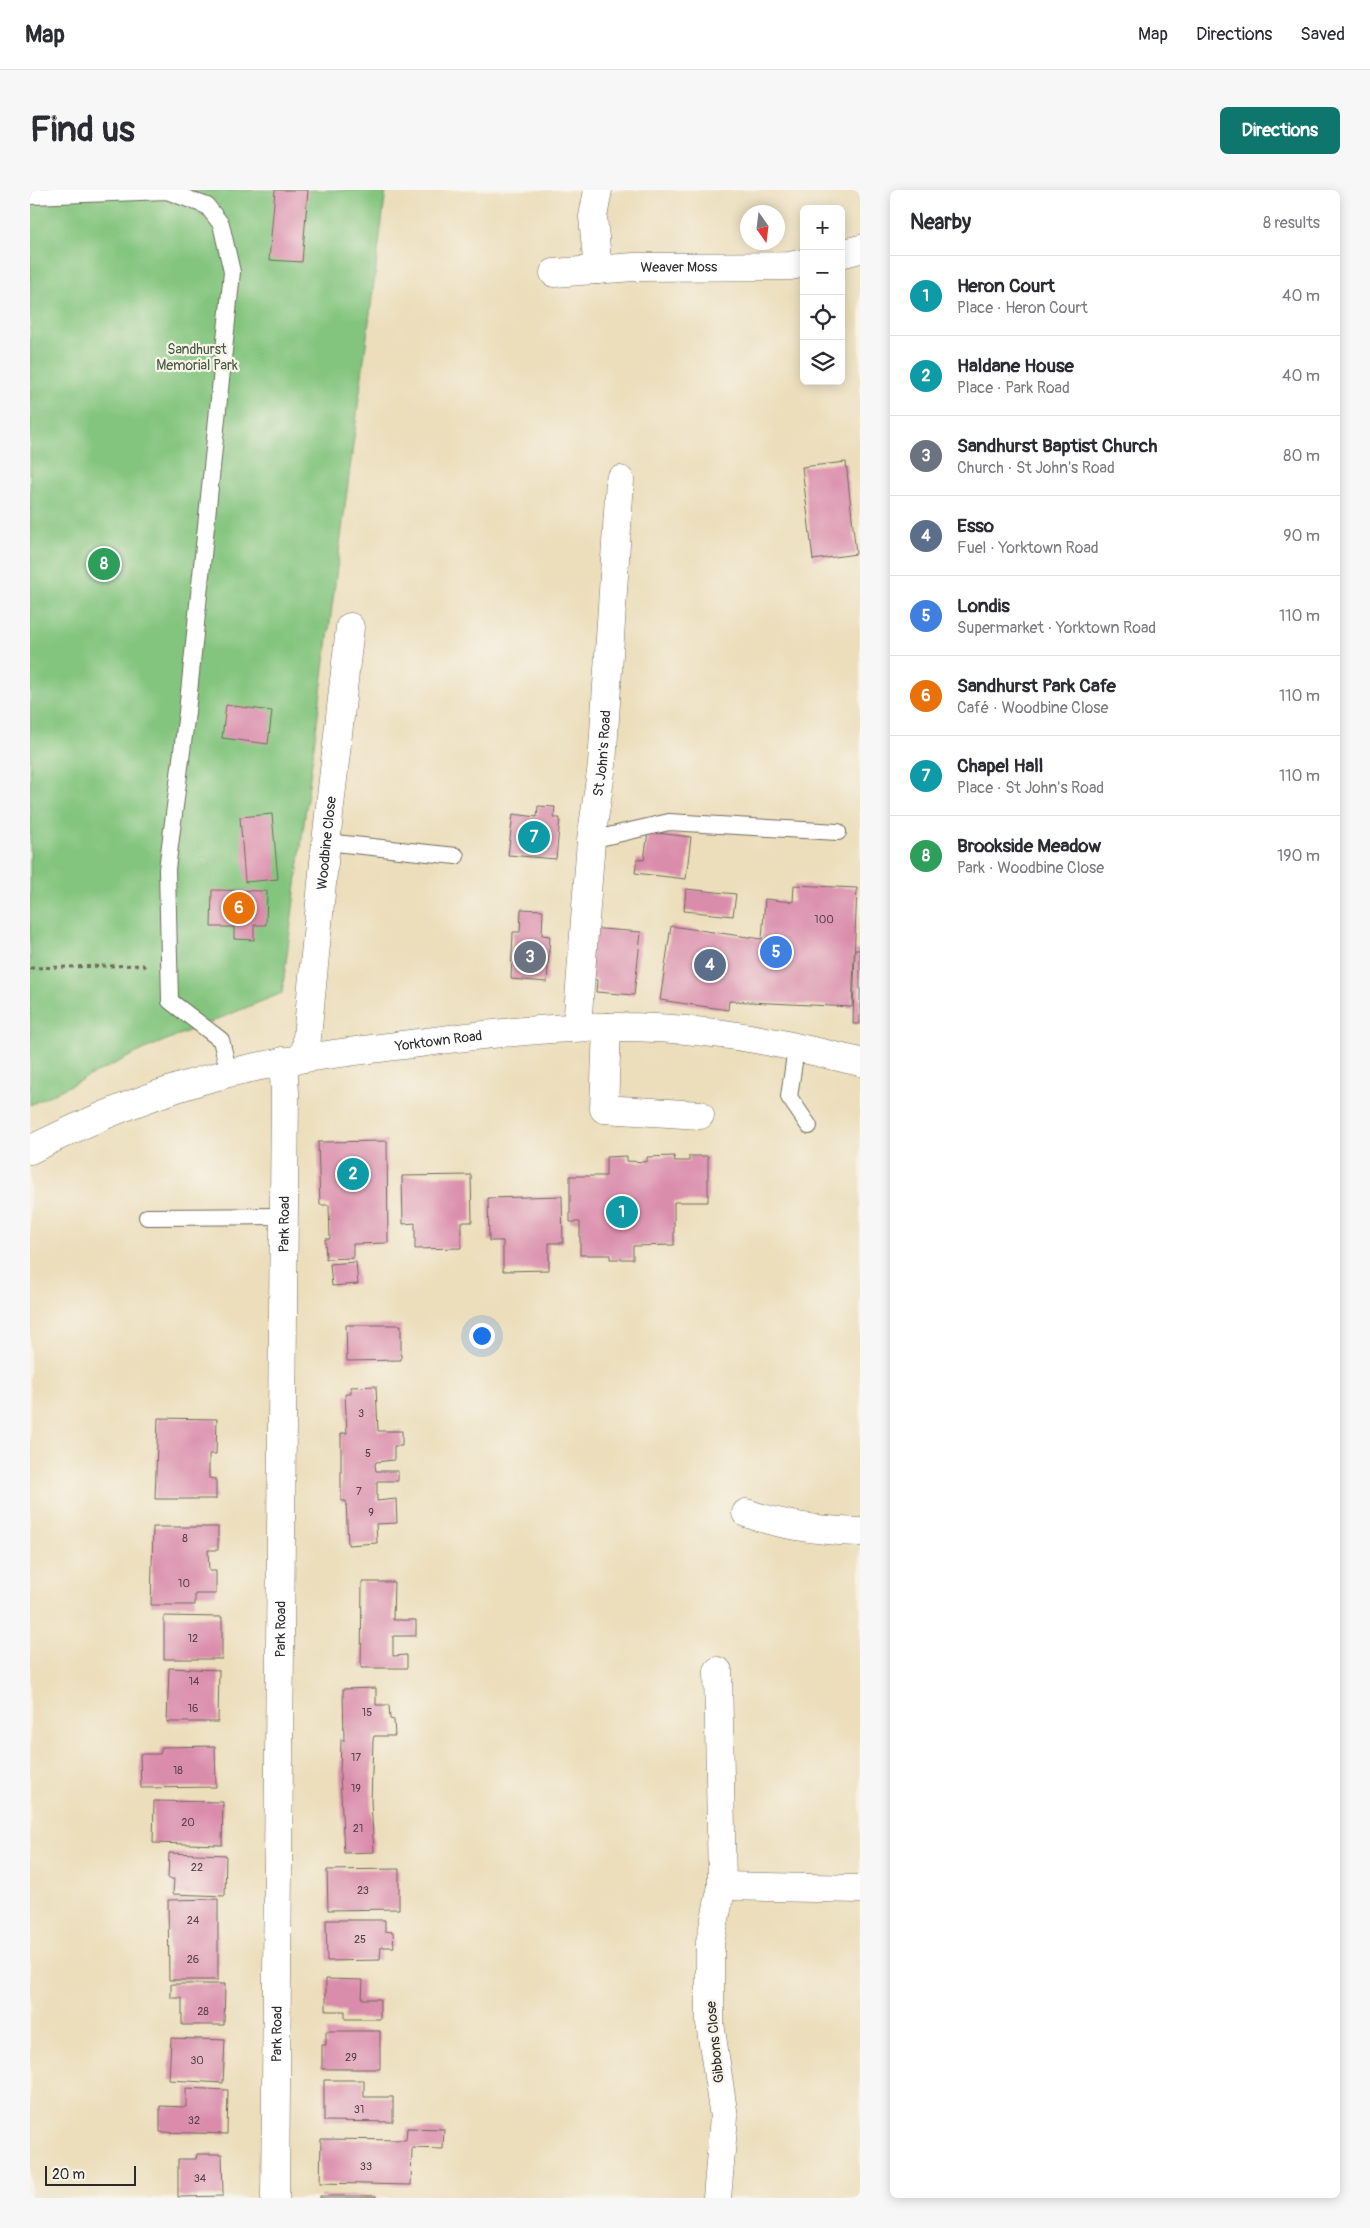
<!DOCTYPE html>
<meta charset="utf-8">
<style>
body{margin:0;font-family:Pangolin,sans-serif;background:#f7f7f7;color:#2b2b33}
.controls{position:absolute;right:15px;top:15px;display:grid;overflow:hidden;border-radius:8px;box-shadow:0 2px 12px #0003}
.controls button{width:45px;height:45px;display:grid;place-items:center;padding:0;border:0;border-bottom:1px solid #e1e1e2;background:#fff;color:#2b2b33;font:25px sans-serif}
.compass{position:absolute;left:710px;top:15px;width:45px;height:45px;border-radius:50%;background:#fff;box-shadow:0 2px 12px #0003;rotate:166deg}
.scale{position:absolute;left:15px;bottom:12px;width:91px;box-sizing:border-box;padding-left:5px;border:2px solid #2b2b2b;border-top:0;font-size:14px;line-height:18px;white-space:nowrap;color:#2b2b2b;-webkit-text-stroke:4px #f7f3e8;paint-order:stroke}
.you{position:absolute;left:451px;top:1145px;width:18px;height:18px;margin:-12px;border:4px solid #fff;border-radius:50%;background:#1a73e8;box-shadow:0 0 0 8px #1a73e833}
.badge{display:grid;place-items:center;width:32px;height:32px;border-radius:50%;background:#0f766e;color:#fff;font-size:16px;font-weight:700}
.pin{position:absolute;translate:-50% -50%;border:2px solid #fff;box-shadow:0 1px 5px #0006}
.list{margin:0;padding:0;list-style:none}
h2{display:flex;justify-content:space-between;align-items:center;height:65px;margin:0;padding:0 20px;font-size:21px}
h2 small{font-size:16px;font-weight:400;color:#7c7c81}
.list li{display:grid;grid-template-columns:32px 1fr auto;gap:15px;align-items:center;box-sizing:border-box;height:80px;padding:0 20px;border-top:1px solid #e1e1e2}
.list b{display:block;font-size:19px;white-space:nowrap}
.list p{margin:0;font-size:16px;white-space:nowrap;color:#7c7c81}
.list em{font-size:16px;font-style:normal;color:#7c7c81}
.icon{flex:none;width:28px;height:28px;fill:none;stroke:currentColor;stroke-width:2;stroke-linecap:round;stroke-linejoin:round}
.map{position:relative;flex:none;width:830px;height:2008px;overflow:hidden;border-radius:8px}
header{display:flex;align-items:center;gap:30px;box-sizing:border-box;height:70px;padding:0 25px;background:#fff;border-bottom:1px solid #e1e1e2}
header strong{font-size:24px}
nav{display:flex;gap:28px;margin-inline-start:auto;font-size:18px}
.intro{display:flex;align-items:center;justify-content:space-between;box-sizing:border-box;height:120px;padding:0 30px}
h1{margin:0;font-size:35px}
.button{padding:12px 22px;border-radius:8px;background:#0f766e;color:#fff;font-size:18px;font-weight:700}
main{display:flex;gap:30px;padding:0 30px}
aside{flex:1;background:#fff;border-radius:8px;box-shadow:0 2px 12px #0003}
.map>svg:first-child{display:block}
.green{fill:#83c57e;stroke:#577854}
.building{fill:#da8cab}
.lines{fill:none;stroke-linecap:round;stroke-linejoin:round}
.lane-casing{stroke:#6f6a5d;stroke-width:18}
.street-casing{stroke:#6f6a5d;stroke-width:29}
.primary-casing{stroke:#6f6a5d;stroke-width:29}
.path{stroke:#6f6a5d;stroke-width:3;stroke-dasharray:4 4;stroke-linecap:butt}
.lane{stroke:#fff;stroke-width:16}
.street{stroke:#fff;stroke-width:28}
.primary{stroke:#fff;stroke-width:28}
.labels{text-anchor:middle;dominant-baseline:central;stroke-width:4.5;stroke-linejoin:round;paint-order:stroke}
.number-label{font-size:11px;fill:#57434b}
.street-label{font-size:14px;fill:#2b2b2b;stroke:#f7f3e8}
.park-label{font-size:14px;fill:#455944;stroke:#f7f3e8}
</style>
<header>
<strong>Map</strong>
<nav><a>Map</a><a>Directions</a><a>Saved</a></nav>
</header>
<div class="intro"><h1>Find us</h1><a class="button">Directions</a></div>
<main>
<div class="map">
<svg width="830" height="2008" viewBox="0 0 830 2008">
<rect width="100%" height="100%" fill="#f7f3e8"/>
<filter id="ink" filterUnits="userSpaceOnUse"><feTurbulence type="fractalNoise" baseFrequency=".02" numOctaves="2"/><feDisplacementMap in="SourceGraphic" scale="10" xChannelSelector="R" yChannelSelector="G"/><feConvolveMatrix kernelMatrix="1 2 1 2 8 2 1 2 1" color-interpolation-filters="sRGB"/></filter>
<filter id="wash" filterUnits="userSpaceOnUse"><feTurbulence type="fractalNoise" baseFrequency=".0096" numOctaves="4" result="noise"/><feDisplacementMap in="SourceGraphic" scale="20" xChannelSelector="R" yChannelSelector="G"/><feGaussianBlur stdDeviation="1.12" result="paint"/><feColorMatrix in="noise" values="0 0 0 0 0 0 0 0 0 0 0 0 0 0 0 0 0 1.4 0 .05"/><feComposite in="paint" operator="in"/></filter>
<g filter="url(#wash)">
<rect width="100%" height="100%" fill="#ecdebb"/>
<!-- green -->
<polygon class="green" points="0,0 356,0 252,803 117,858 0,915"/>
<g id="blocks">
<!-- building -->
<g class="building">
<polygon points="245,0 278,0 272,72 239,70"/>
<polygon points="816,272 826,364 783,370 772,277"/>
<polygon points="196,515 242,521 238,554 192,548"/>
<polygon points="508,616 525,617 524,628 530,628 526,669 478,665 483,624 507,627"/>
<polygon points="242,624 248,689 215,692 210,627"/>
<polygon points="618,642 661,647 656,689 605,683 607,669 614,670"/>
<polygon points="764,695 827,698 822,817 699,811 698,820 630,810 641,736 732,749 735,709 763,712"/>
<polygon points="656,699 706,704 703,726 654,721"/>
<polygon points="182,700 237,701 236,735 224,735 224,750 204,749 204,737 181,737"/>
<polygon points="491,719 513,720 512,745 520,746 517,792 481,789 483,742 490,742"/>
<polygon points="559,738 611,742 604,805 566,802 567,790 554,788"/>
<polygon points="825,760 830,760 830,834 823,834"/>
<polygon points="357,951 358,1053 323,1054 323,1068 296,1069 295,1049 300,1049 299,1015 290,1015 288,952"/>
<polygon points="597,966 597,971 617,972 617,967 644,966 645,971 659,971 659,966 678,966 678,1012 644,1012 644,1055 603,1056 603,1069 580,1069 580,1065 550,1065 550,1032 540,1032 540,986 576,986 576,967"/>
<polygon points="441,985 442,1032 431,1032 431,1058 385,1059 385,1033 373,1034 372,986"/>
<polygon points="532,1006 533,1053 519,1053 519,1080 473,1081 473,1051 459,1051 458,1008"/>
<polygon points="326,1072 328,1094 302,1096 300,1074"/>
<polygon points="316,1135 371,1135 371,1170 317,1171"/>
<polygon points="346,1196 348,1241 372,1241 372,1256 364,1256 364,1270 346,1272 345,1275 346,1281 368,1281 368,1291 347,1291 347,1311 366,1309 367,1333 346,1334 347,1353 318,1355 316,1311 311,1311 311,1243 317,1243 315,1204 321,1204 321,1197"/>
<polygon points="128,1228 187,1229 186,1264 179,1264 179,1288 186,1289 186,1309 125,1309"/>
<polygon points="123,1337 188,1337 188,1360 178,1360 179,1381 186,1381 186,1404 165,1404 165,1415 121,1415"/>
<polygon points="332,1392 364,1392 363,1430 386,1430 386,1446 363,1446 363,1466 377,1465 377,1478 331,1478"/>
<polygon points="134,1426 192,1427 192,1469 134,1469"/>
<polygon points="139,1478 189,1480 188,1532 137,1532"/>
<polygon points="346,1498 346,1515 359,1515 360,1529 364,1530 365,1546 344,1546 343,1550 341,1612 344,1662 314,1663 310,1584 311,1549 314,1551 313,1499"/>
<polygon points="185,1556 186,1597 111,1598 110,1564 130,1564 132,1557"/>
<polygon points="124,1611 193,1612 192,1655 123,1653"/>
<polygon points="139,1663 196,1665 195,1706 143,1704 144,1689 138,1689"/>
<polygon points="369,1679 369,1719 298,1720 297,1680"/>
<polygon points="188,1709 188,1790 139,1790 138,1710"/>
<polygon points="296,1730 355,1730 355,1741 363,1742 364,1757 351,1757 350,1770 297,1771"/>
<polygon points="296,1789 333,1790 332,1809 350,1809 350,1829 315,1829 315,1821 296,1821"/>
<polygon points="141,1794 195,1794 194,1835 152,1835 152,1808 141,1808"/>
<polygon points="296,1841 350,1841 350,1879 292,1879 292,1855 296,1855"/>
<polygon points="141,1848 195,1850 193,1893 139,1890"/>
<polygon points="294,1890 334,1890 334,1907 363,1907 363,1932 294,1931"/>
<polygon points="156,1898 198,1900 197,1944 130,1942 130,1916 156,1917"/>
<polygon points="377,1938 414,1939 413,1959 382,1958 381,1995 290,1993 291,1949 376,1950"/>
<polygon points="167,1964 192,1964 193,2006 148,2007 148,1969 166,1969"/>
<rect x="290" y="2006" width="56" height="2"/>
</g>
</g>
</g>
<g filter="url(#ink)">
<use href="#blocks" fill-opacity="0" stroke="#6f6a5d" stroke-width="1"/>
<g class="lines">
<defs>
<g id="lane">
<polyline points="0,6 137,1 177,16 191,34 202,82 157,522 137,679 140,811 191,850 199,883"/>
<polyline points="561,650 639,632 808,642"/>
<polyline points="296,652 426,666"/>
<polyline points="766,858 759,907 779,936"/>
<polyline points="117,1027 254,1026"/>
</g>
<g id="street">
<polyline points="568,0 563,27 568,80"/>
<polyline points="811,64 830,59"/>
<path id="s1" d="M524 83 604 77 760 76 774 73"/>
<path id="s2" d="M547 837 561 650 572 575 590 290"/>
<polyline points="577,837 574,919 670,925"/>
<path id="s3" d="M275 868 296 652 320 437"/>
<path d="M716 1323C753 1336 791 1341 830 1342"/>
<polyline points="692,1696 830,1699"/>
<path id="s4" d="M245 2008 255 903 253 871"/>
<polyline points="687,2008 694,1927 680,1833 680,1752 692,1696 688,1481"/>
</g>
<g id="primary">
<path id="s5" d="M0 960C63 928 131 900 199 883 261 868 326 861 389 853 484 840 579 831 675 842 727 847 779 860 830 872"/>
</g>
</defs>
<!-- lane casing -->
<use href="#lane" class="lane-casing"/>
<!-- street casing -->
<use href="#street" class="street-casing"/>
<!-- primary casing -->
<use href="#primary" class="primary-casing"/>
<!-- path -->
<polyline class="path" points="0,778 113,775 115,778"/>
<!-- lane -->
<use href="#lane" class="lane"/>
<!-- street -->
<use href="#street" class="street"/>
<!-- primary -->
<use href="#primary" class="primary"/>
</g>
</g>
<g class="labels">
<!-- number labels -->
<g class="number-label">
<text x="794" y="729">100</text>
<text x="331" y="1223">3</text>
<text x="338" y="1263">5</text>
<text x="329" y="1301">7</text>
<text x="341" y="1322">9</text>
<text x="155" y="1348">8</text>
<text x="154" y="1393">10</text>
<text x="163" y="1448">12</text>
<text x="164" y="1491">14</text>
<text x="163" y="1518">16</text>
<text x="337" y="1522">15</text>
<text x="326" y="1567">17</text>
<text x="148" y="1580">18</text>
<text x="326" y="1598">19</text>
<text x="158" y="1632">20</text>
<text x="328" y="1638">21</text>
<text x="167" y="1677">22</text>
<text x="333" y="1700">23</text>
<text x="163" y="1730">24</text>
<text x="330" y="1749">25</text>
<text x="163" y="1769">26</text>
<text x="173" y="1821">28</text>
<text x="321" y="1867">29</text>
<text x="167" y="1870">30</text>
<text x="329" y="1919">31</text>
<text x="164" y="1930">32</text>
<text x="336" y="1976">33</text>
<text x="170" y="1988">34</text>
</g>
<!-- street labels -->
<g class="street-label">
<text stroke="none"><textPath href="#s1" startOffset="125">Weaver Moss</textPath></text>
<text stroke="none"><textPath href="#s2" startOffset="275">St John's Road</textPath></text>
<text stroke="none"><textPath href="#s3" startOffset="216">Woodbine Close</textPath></text>
<text stroke="none"><textPath href="#s5" startOffset="426">Yorktown Road</textPath></text>
<text stroke="none"><textPath href="#s4" startOffset="974">Park Road</textPath></text>
<text stroke="none"><textPath href="#s4" startOffset="569">Park Road</textPath></text>
<text stroke="none"><textPath href="#s4" startOffset="164">Park Road</textPath></text>
<text transform="translate(685 1852) rotate(-96)">Gibbons Close</text>
</g>
<!-- park labels -->
<g class="park-label">
<text x="167" y="159">Sandhurst<tspan x="167" dy="16">Memorial Park</tspan></text>
</g>
</g>
</svg>
<div class="controls">
<button>+</button>
<button>−</button>
<button><svg class="icon" aria-label="locate" viewBox="0 0 24 24"><circle cx="12" cy="12" r="6"/><path d="M12 2v4M12 18v4M2 12h4M18 12h4"/></svg></button>
<button><svg class="icon" aria-label="layers" viewBox="0 0 24 24"><path d="M12 4l9 5-9 5-9-5zM3 14l9 5 9-5"/></svg></button>
</div>
<svg class="compass" viewBox="-18 -18 36 36"><path d="M0-13l5 13h-10z" fill="#e53935"/><path d="M0 13l5-13h-10z" fill="#7c7c81"/></svg>
<div class="scale">20 m</div>
<div class="you"></div>
<div class="pin badge" style="left:592px;top:1022px;background:#0f9aa8">1</div>
<div class="pin badge" style="left:323px;top:984px;background:#0f9aa8">2</div>
<div class="pin badge" style="left:500px;top:767px;background:#6b7280">3</div>
<div class="pin badge" style="left:680px;top:775px;background:#5c6f8a">4</div>
<div class="pin badge" style="left:746px;top:762px;background:#3f7fe0">5</div>
<div class="pin badge" style="left:209px;top:718px;background:#e8710a">6</div>
<div class="pin badge" style="left:504px;top:647px;background:#0f9aa8">7</div>
<div class="pin badge" style="left:74px;top:374px;background:#2e9e5b">8</div>
</div>
<aside>
<h2>Nearby<small>8 results</small></h2>
<ul class="list">
<li><span class="badge" style="background:#0f9aa8">1</span><div><b>Heron Court</b><p>Place · Heron Court</p></div><em>40 m</em></li>
<li><span class="badge" style="background:#0f9aa8">2</span><div><b>Haldane House</b><p>Place · Park Road</p></div><em>40 m</em></li>
<li><span class="badge" style="background:#6b7280">3</span><div><b>Sandhurst Baptist Church</b><p>Church · St John's Road</p></div><em>80 m</em></li>
<li><span class="badge" style="background:#5c6f8a">4</span><div><b>Esso</b><p>Fuel · Yorktown Road</p></div><em>90 m</em></li>
<li><span class="badge" style="background:#3f7fe0">5</span><div><b>Londis</b><p>Supermarket · Yorktown Road</p></div><em>110 m</em></li>
<li><span class="badge" style="background:#e8710a">6</span><div><b>Sandhurst Park Cafe</b><p>Café · Woodbine Close</p></div><em>110 m</em></li>
<li><span class="badge" style="background:#0f9aa8">7</span><div><b>Chapel Hall</b><p>Place · St John's Road</p></div><em>110 m</em></li>
<li><span class="badge" style="background:#2e9e5b">8</span><div><b>Brookside Meadow</b><p>Park · Woodbine Close</p></div><em>190 m</em></li>
</ul>
</aside>
</main>
